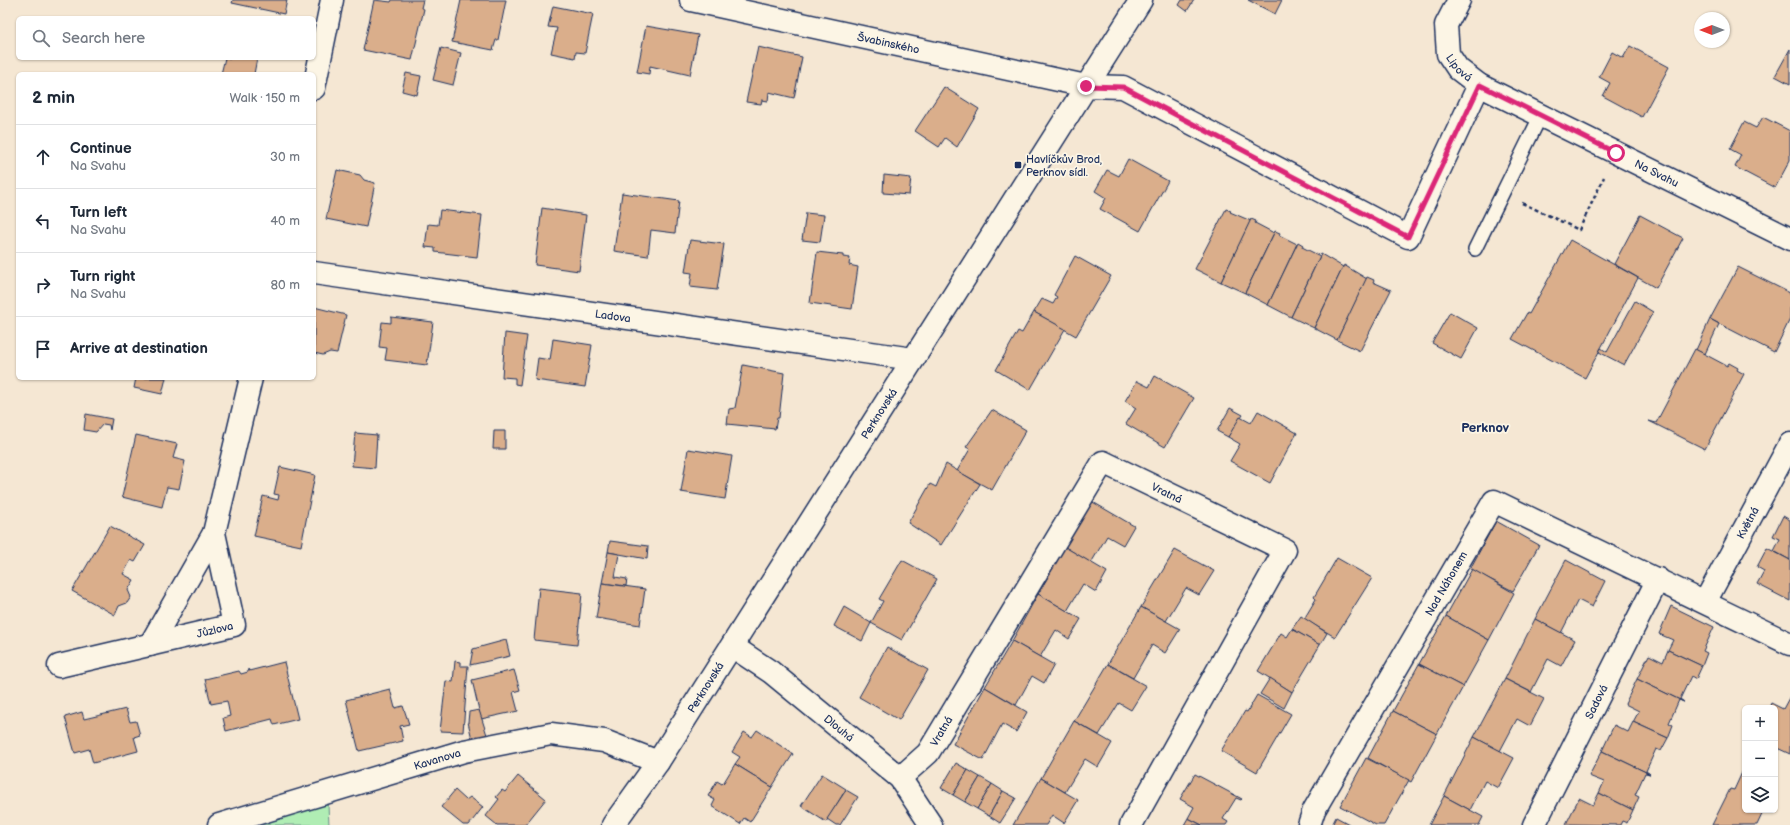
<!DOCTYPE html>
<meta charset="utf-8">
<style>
body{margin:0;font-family:"Balsamiq Sans",sans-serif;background:#f2f2f3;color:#1f2937}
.controls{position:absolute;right:12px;bottom:12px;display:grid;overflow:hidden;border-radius:6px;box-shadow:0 1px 3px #0004}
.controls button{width:36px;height:36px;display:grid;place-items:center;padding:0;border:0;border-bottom:1px solid #e0e1e3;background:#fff;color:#1f2937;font:20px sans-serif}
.compass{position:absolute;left:1694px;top:12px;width:36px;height:36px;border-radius:50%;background:#fff;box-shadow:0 1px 3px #0004;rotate:270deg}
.stop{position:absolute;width:12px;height:12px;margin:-9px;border:3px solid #db2777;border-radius:50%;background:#fff}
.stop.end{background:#db2777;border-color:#fff;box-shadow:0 1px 4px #0008}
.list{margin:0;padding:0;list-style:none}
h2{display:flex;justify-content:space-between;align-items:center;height:52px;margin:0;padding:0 16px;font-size:17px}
h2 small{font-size:13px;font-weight:400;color:#747a83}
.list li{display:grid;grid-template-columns:26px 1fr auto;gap:12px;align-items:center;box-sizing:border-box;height:64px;padding:0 16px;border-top:1px solid #e0e1e3}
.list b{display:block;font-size:15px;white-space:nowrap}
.list p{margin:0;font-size:13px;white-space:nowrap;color:#747a83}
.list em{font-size:13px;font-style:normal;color:#747a83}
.icon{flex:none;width:22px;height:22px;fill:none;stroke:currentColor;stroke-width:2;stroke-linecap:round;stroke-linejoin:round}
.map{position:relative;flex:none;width:1790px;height:825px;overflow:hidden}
.search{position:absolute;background:#fff;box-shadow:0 1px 3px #0004;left:16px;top:16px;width:300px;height:44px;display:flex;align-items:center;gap:10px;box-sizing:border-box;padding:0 14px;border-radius:6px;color:#747a83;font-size:15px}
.panel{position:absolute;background:#fff;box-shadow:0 1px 3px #0004;left:16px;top:72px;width:300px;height:308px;border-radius:6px}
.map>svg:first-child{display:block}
.green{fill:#b0edb4;stroke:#668e89}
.building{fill:#daae8b;stroke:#1b2f5e}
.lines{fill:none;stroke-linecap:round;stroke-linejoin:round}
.service-casing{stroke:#1b2f5e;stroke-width:16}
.minor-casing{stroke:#1b2f5e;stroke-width:25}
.path{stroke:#1b2f5e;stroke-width:2.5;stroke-dasharray:4 3;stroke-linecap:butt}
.service{stroke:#fcf5e5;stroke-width:13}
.minor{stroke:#fcf5e5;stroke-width:22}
.route{stroke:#db2777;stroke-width:5}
.poi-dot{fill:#1b2f5e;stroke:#fcf5e5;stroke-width:1.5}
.labels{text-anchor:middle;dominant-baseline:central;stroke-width:3.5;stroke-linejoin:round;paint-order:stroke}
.street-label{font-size:11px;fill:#1b2f5e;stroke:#fcf5e5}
.poi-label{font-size:11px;fill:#1b2f5e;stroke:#fcf5e5;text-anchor:start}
.quarter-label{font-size:13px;font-weight:bold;fill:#1b2f5e;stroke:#fcf5e5}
</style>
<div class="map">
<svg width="1790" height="825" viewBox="0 0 1790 825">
<rect width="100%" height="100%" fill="#f5e7d3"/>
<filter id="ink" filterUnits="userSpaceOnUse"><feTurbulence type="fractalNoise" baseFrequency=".025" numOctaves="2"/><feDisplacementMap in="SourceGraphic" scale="8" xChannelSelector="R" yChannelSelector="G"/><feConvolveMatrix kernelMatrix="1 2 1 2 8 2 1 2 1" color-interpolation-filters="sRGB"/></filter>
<g filter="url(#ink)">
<!-- green -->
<polygon class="green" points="295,805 328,805 329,825 222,825"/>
<!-- building -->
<g class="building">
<polygon points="233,0 287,0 284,14 232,3"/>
<polygon points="374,0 391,2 392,0 423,0 421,8 424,9 412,60 363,50"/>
<polygon points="461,0 506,0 498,40 496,40 493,50 452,42"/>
<polygon points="1182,0 1194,0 1187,11 1179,5"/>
<polygon points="1248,0 1282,0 1275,14"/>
<polygon points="553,6 593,14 585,53 576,52 575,58 551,53 557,28 548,27"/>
<polygon points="646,26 698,35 690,75 650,66 649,74 637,72"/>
<polygon points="1630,46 1669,67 1642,117 1603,96 1610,83 1599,77 1612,52 1623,58"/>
<polygon points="758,47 802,57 794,98 769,92 768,101 762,100 761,104 746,102"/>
<polygon points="441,48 461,53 453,85 433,80"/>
<polygon points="1790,49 1790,84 1775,76"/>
<polygon points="225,58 257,58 254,74 221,74"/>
<polygon points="406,73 421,76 417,95 402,91"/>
<polygon points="944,87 979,109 957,147 945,138 939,147 915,131"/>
<polygon points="1763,117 1790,131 1790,160 1775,188 1735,167 1741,155 1730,149 1744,122 1756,128"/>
<polygon points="1128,159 1168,181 1140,231 1100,209 1106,198 1095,191 1107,170 1119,176"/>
<polygon points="337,170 360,175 364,180 375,183 366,227 326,219"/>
<polygon points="884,175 911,178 909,195 883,193"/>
<polygon points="622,193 679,201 675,233 651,230 648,256 614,251"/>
<polygon points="542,208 586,215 579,271 535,265"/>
<polygon points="1226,209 1231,211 1230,212 1251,221 1221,282 1195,269"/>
<polygon points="440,210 482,215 477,257 435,252 435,248 425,247 428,224 438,225"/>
<polygon points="806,213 824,215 820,242 802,240"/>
<polygon points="1640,215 1683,238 1656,288 1614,264"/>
<polygon points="1251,219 1256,221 1255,223 1274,233 1245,293 1221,282"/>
<polygon points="1275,231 1280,233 1279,235 1297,244 1268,305 1245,293"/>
<polygon points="690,240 724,244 717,290 690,287 692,273 685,272"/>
<polygon points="1570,240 1638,278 1585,378 1512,339 1527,313 1529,314"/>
<polygon points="1298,242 1303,245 1302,247 1320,256 1291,317 1268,305"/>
<polygon points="817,252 843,255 843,257 850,258 849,265 858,267 852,309 810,303"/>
<polygon points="1321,254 1343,267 1314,328 1291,317"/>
<polygon points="1075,256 1111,276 1076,336 1034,312 1042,299 1053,304 1057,297 1054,295"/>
<polygon points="1344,265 1367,279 1337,340 1314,328"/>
<polygon points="1738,267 1790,293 1790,319 1774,352 1710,319"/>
<polygon points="1367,277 1374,280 1373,282 1391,290 1360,351 1337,340"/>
<polygon points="1635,301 1653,312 1624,365 1599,352 1601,348 1607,352"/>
<polygon points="314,307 346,315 337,353 330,352 323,355 314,353"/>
<polygon points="1034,312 1065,329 1030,390 996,370 1018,331 1022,333"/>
<polygon points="1450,312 1478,328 1461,359 1432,343"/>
<polygon points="391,317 433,322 427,365 385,360 387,348 379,347 382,322 391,323"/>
<polygon points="1710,319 1719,324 1705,354 1696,350"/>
<polygon points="505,333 527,336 520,385 515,384 515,378 502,377"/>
<polygon points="553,339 592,345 585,387 535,380 538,358 550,360"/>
<polygon points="1695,349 1727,366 1729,363 1738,368 1737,370 1744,374 1705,449 1649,421 1656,423"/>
<polygon points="743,365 784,373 779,418 777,418 775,429 727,424 729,409 735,408"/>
<polygon points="1155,376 1194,398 1165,447 1126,424 1136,408 1125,401 1137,381 1149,387"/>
<polygon points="136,378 166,378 162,394 134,388"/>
<polygon points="1230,408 1243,415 1228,437 1217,431"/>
<polygon points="992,410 1026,430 992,490 957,471 970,449 966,447"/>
<polygon points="1258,411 1297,433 1270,483 1230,461 1240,444 1228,437 1240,417 1251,423"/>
<polygon points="86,414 112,419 110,430 109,425 103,424 96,432 84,430"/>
<polygon points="494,431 505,431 505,449 493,449"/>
<polygon points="355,433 377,435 375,468 352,466"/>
<polygon points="136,435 177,444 173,458 185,461 179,489 167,487 162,507 122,497"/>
<polygon points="688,449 732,456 725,499 681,492"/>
<polygon points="946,464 980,484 941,545 908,523 930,484 936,487"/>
<polygon points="280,467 315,475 301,546 254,536 263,496 278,500 279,495 274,494"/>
<polygon points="1091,501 1134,526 1123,545 1107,536 1091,563 1065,547"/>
<polygon points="1783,516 1790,520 1790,560 1774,551 1780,539 1773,536"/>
<polygon points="1496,521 1539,545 1513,591 1470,569"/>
<polygon points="110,526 145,545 135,562 131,560 123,574 134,580 128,590 131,597 127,603 119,606 115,615 72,591"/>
<polygon points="610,541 648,546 647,559 608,552"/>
<polygon points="1065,547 1107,572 1096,592 1083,584 1067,611 1038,594"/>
<polygon points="1767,548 1790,560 1790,601 1757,584 1764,571 1757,567"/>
<polygon points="1175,550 1214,571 1199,595 1186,588 1166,621 1141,607"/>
<polygon points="608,552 619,554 615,577 627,579 626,586 602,583"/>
<polygon points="1337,558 1372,578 1335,637 1304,619 1316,599 1314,597"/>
<polygon points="902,560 937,579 902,640 871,623 883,601 879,599"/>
<polygon points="1566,560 1605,581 1592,607 1578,600 1561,633 1535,619"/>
<polygon points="1472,569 1514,593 1489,640 1446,616"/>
<polygon points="602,583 645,589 640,625 596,618"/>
<polygon points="539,588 582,593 577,645 534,640"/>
<polygon points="1038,594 1081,619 1069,639 1056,630 1040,657 1012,641"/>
<polygon points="1671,606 1714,627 1703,651 1707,653 1702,666 1668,650 1673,640 1659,634"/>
<polygon points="844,607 871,623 862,641 834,626"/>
<polygon points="1141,607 1180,629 1165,653 1152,645 1133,678 1108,664"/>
<polygon points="1301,616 1327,633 1320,645 1292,629"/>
<polygon points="1446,616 1489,640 1463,687 1419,664"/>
<polygon points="1535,619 1575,640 1561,666 1548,659 1531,692 1505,679"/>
<polygon points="1292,629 1320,645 1292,692 1258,671 1281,633 1287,637"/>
<polygon points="506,640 510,656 470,665 473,649"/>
<polygon points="1012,641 1054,665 1044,683 1032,676 1016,705 985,687"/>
<polygon points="887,647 928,670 899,720 859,697"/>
<polygon points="1668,650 1702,666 1696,679 1691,676 1680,699 1684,702 1637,679 1649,655 1663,662"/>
<polygon points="455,661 460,662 460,666 468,666 463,732 440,731 446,681 453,682"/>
<polygon points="284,662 298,719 274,725 272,719 226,731 223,718 230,716 227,701 211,704 205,679 239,671 241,674 248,672 248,669 249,671"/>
<polygon points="1108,664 1146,686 1131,710 1119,703 1099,735 1074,721"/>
<polygon points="1419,664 1463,687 1437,734 1393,711"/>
<polygon points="514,670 520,690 513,692 518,711 481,719 472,680"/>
<polygon points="1270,678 1292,692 1284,708 1260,694"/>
<polygon points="1505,679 1544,699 1530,726 1517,719 1500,751 1474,737"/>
<polygon points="1637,679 1684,702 1679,700 1669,723 1673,725 1668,738 1633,722 1639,711 1625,704"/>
<polygon points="985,687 1027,712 1016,732 1002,724 983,760 953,744"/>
<polygon points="390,689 395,708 403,706 409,724 400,726 403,741 359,751 346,700"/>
<polygon points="1257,695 1291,714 1257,772 1221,751 1245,711 1247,712"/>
<polygon points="1790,696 1790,754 1775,747 1775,708 1769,708 1771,703 1783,709"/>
<polygon points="126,709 130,722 136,721 140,735 134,737 138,751 93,763 89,749 75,753 65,717 82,712 84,719"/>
<polygon points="479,710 487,735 472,739 468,722 469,712"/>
<polygon points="1393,711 1437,734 1411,782 1368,758"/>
<polygon points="1074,721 1112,743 1098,767 1085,759 1065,792 1041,778"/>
<polygon points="1633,722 1668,738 1661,751 1656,749 1646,771 1650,774 1602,751 1614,725 1628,732"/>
<polygon points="757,730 793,754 772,787 735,764 740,757 732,752 744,732 752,737"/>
<polygon points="1474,737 1514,758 1498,788 1485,781 1470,810 1444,796"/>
<polygon points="1602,751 1650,774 1645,773 1635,795 1639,797 1633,810 1599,793 1604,782 1589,776"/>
<polygon points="1366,758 1409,780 1384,825 1376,825 1340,806"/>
<polygon points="956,763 968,770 953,795 941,788"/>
<polygon points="735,764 772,787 750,822 744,818 740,824 712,806 715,800 708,796 717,781 722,784 724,782"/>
<polygon points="1745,766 1745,810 1764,810 1757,825 1712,825 1730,789 1734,790"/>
<polygon points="968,770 980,777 965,802 953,795"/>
<polygon points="822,774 846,789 826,822 801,806"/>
<polygon points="1195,774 1242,799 1241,800 1236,798 1223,819 1228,822 1226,825 1202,825 1188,818 1194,807 1180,799"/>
<polygon points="518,776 546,799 525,825 497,825 486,816 499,799 496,797 502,790 505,792"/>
<polygon points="980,777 992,784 977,809 965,802"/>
<polygon points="1041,778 1078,800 1064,823 1052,815 1046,825 1013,825"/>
<polygon points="992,784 1003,791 989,816 977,809"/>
<polygon points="455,790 466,800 470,797 483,807 469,825 463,825 441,807"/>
<polygon points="846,790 858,797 840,825 836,825 827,819"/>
<polygon points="1003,791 1016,798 1000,823 989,816"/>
<polygon points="1599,793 1633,810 1627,823 1622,821 1620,825 1566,824 1579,798 1593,805"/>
<polygon points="1444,796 1483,817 1479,825 1429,825"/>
<polygon points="1336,817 1349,824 1348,825 1332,825"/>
<polygon points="1188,818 1202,825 1184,825"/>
</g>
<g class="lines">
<defs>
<polyline id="service" points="1475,249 1541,115"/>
<g id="minor">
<path id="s1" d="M691 0 1086 86 1123 87 1408 237 1479 85"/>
<path id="s2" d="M1459 0 1446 25 1448 54 1458 69 1479 85 1790 239"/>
<polyline points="314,88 332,0"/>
<path id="s3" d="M314 273 913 359"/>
<path id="s4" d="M1705 602 1790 444"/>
<polyline points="150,645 214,533"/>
<path id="s5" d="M732 646 771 672 900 778 931 825"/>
<path id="s6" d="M59 666 234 625 214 533 251 378"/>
<path id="s7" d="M900 778 928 753 1103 462 1285 550 1131 825"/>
<path id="s8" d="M219 825 464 751 551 734 604 741 658 762"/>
<path id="s9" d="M613 825 658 762 1141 0"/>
<path id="s10" d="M1309 825 1314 810 1494 501 1790 644"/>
<path id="s11" d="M1534 825 1658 579"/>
</g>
</defs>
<!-- service casing -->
<use href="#service" class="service-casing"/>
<!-- minor casing -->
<use href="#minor" class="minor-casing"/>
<!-- path -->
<polyline class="path" points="1522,203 1579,230 1604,177"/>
<!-- service -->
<use href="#service" class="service"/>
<!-- minor -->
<use href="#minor" class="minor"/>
</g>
</g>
<g class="lines" filter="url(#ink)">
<!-- route -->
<polyline class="route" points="1086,86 1123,87 1408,237 1480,85 1616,153"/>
</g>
<!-- markers -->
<rect class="poi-dot" x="1014" y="161" width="8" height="8" rx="2"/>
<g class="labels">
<!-- street labels -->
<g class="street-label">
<text stroke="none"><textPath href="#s1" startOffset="202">Švabinského</textPath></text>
<text stroke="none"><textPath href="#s2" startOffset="75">Lipová</textPath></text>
<text stroke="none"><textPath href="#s2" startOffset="300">Na Svahu</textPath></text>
<text stroke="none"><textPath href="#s3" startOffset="302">Ladova</textPath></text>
<text stroke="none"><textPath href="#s9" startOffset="490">Perknovská</textPath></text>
<text stroke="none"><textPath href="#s7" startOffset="448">Vratná</textPath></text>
<text stroke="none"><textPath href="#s4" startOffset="90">Květná</textPath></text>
<text stroke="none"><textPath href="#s10" startOffset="278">Nad Náhonem</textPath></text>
<text stroke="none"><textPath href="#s6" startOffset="160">Jůzlova</textPath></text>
<text stroke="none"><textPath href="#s9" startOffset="166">Perknovská</textPath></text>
<text stroke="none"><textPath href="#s11" startOffset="138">Sadová</textPath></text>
<text stroke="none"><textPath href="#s5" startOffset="135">Dlouhá</textPath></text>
<text stroke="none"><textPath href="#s7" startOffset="63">Vratná</textPath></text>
<text stroke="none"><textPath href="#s8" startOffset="228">Kavanova</textPath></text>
</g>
<!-- poi labels -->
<g class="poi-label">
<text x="1026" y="159">Havlíčkův Brod,<tspan x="1026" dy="13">Perknov sídl.</tspan></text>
</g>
<!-- quarter labels -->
<g class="quarter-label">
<text x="1485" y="428">Perknov</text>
</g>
</g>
</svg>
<div class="controls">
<button>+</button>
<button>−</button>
<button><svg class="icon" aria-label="layers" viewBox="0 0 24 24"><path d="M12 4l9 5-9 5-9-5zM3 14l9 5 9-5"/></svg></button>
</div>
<svg class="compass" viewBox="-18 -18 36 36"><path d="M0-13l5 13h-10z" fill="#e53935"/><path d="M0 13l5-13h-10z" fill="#747a83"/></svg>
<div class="stop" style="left:1616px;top:153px"></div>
<div class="stop end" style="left:1086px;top:86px"></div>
<div class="search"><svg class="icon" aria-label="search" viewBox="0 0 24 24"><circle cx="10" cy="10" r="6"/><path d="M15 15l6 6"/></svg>Search here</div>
<section class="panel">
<h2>2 min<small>Walk · 150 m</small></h2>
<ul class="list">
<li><svg class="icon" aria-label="ahead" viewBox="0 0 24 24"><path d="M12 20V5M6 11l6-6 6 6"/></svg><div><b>Continue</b><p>Na Svahu</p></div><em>30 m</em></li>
<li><svg class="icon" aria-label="left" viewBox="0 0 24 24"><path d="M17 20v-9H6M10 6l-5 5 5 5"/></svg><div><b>Turn left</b><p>Na Svahu</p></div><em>40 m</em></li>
<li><svg class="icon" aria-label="right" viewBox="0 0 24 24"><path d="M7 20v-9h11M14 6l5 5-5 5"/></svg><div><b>Turn right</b><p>Na Svahu</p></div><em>80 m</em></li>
<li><svg class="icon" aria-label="arrive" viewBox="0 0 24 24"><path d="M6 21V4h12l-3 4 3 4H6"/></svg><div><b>Arrive at destination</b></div></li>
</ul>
</section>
</div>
